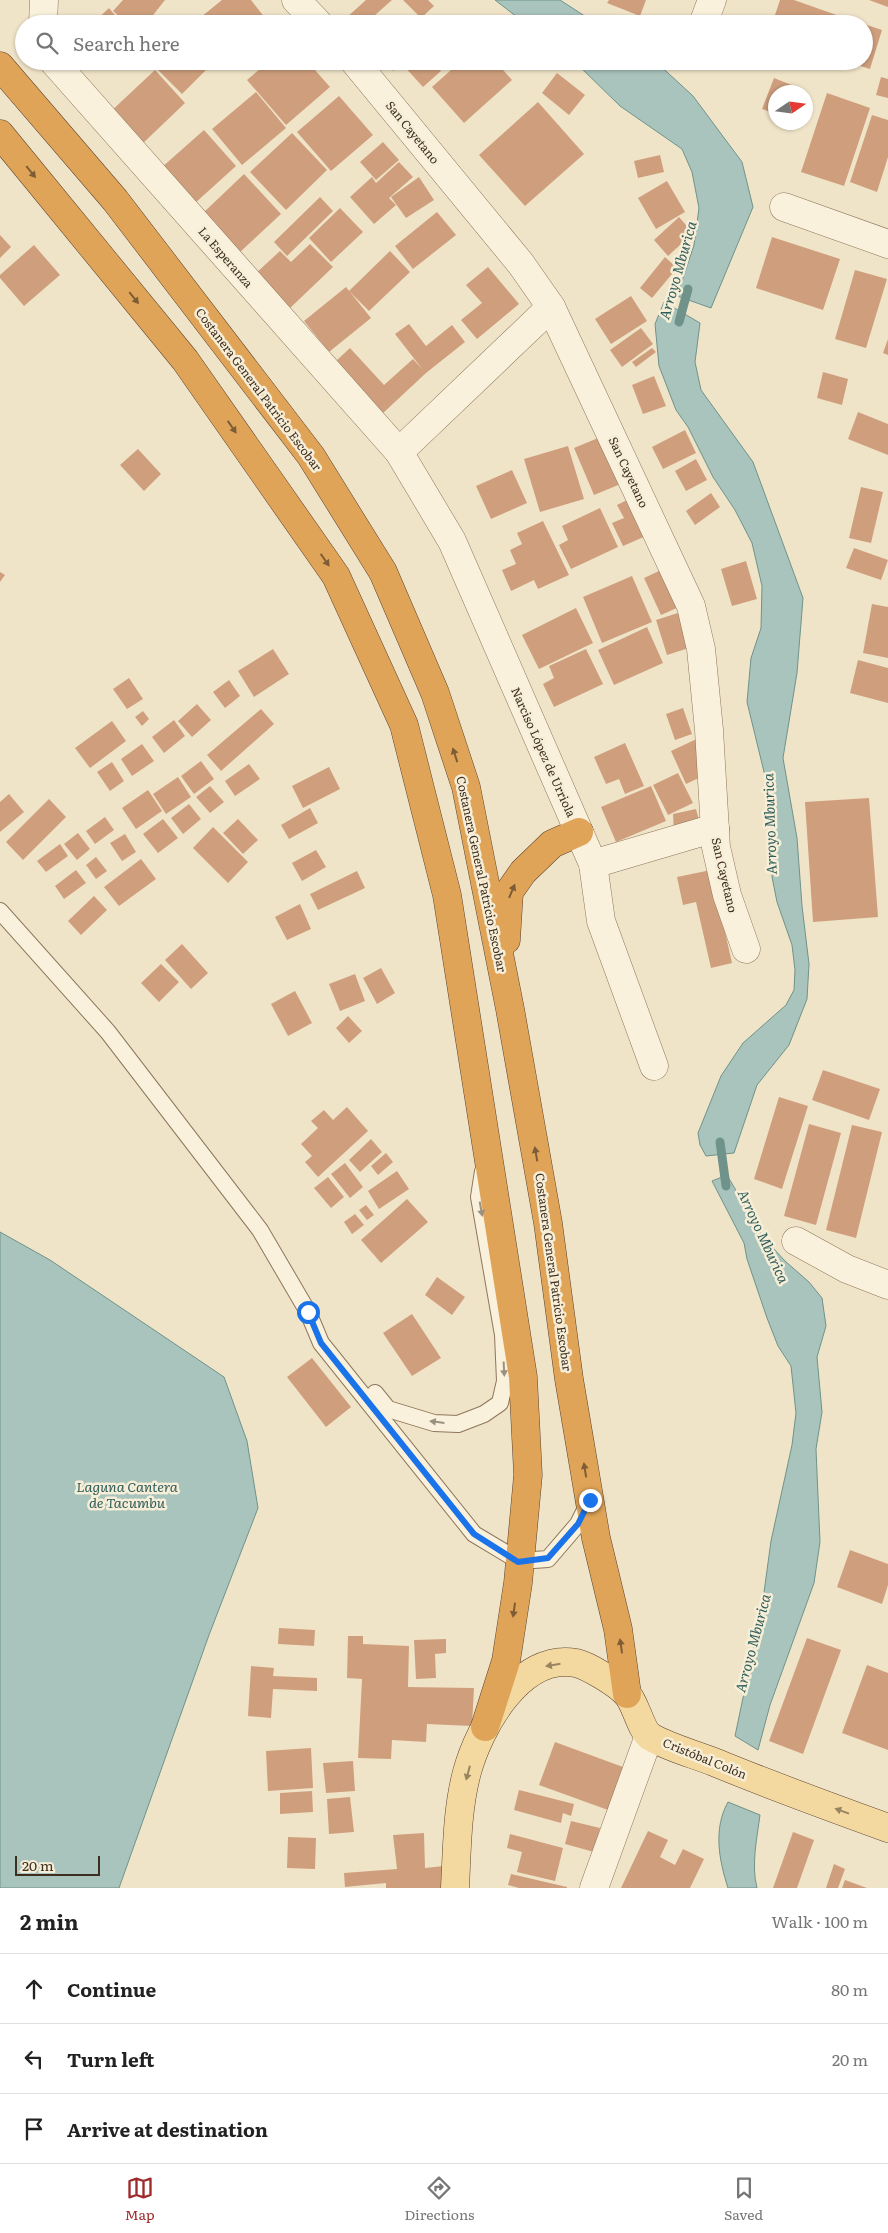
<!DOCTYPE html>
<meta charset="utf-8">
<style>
body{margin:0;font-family:Literata,serif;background:#f6f6f6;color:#222}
.compass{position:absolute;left:768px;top:85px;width:45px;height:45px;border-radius:50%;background:#fff;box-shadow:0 1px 4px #0004;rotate:77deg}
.scale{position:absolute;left:15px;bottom:12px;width:85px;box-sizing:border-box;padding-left:5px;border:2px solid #3d2e20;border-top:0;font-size:14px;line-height:18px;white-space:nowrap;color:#3d2e20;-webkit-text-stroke:4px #f7eed8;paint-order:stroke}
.stop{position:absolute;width:15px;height:15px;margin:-11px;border:4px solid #1a73e8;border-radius:50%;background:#fff}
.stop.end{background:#1a73e8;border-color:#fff;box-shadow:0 1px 5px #0008}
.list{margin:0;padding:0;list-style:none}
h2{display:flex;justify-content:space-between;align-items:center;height:65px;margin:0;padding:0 20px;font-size:21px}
h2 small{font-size:16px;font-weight:400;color:#767676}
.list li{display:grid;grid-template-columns:32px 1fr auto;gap:15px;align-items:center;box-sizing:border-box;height:70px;padding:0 20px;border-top:1px solid #e0e0e0}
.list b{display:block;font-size:19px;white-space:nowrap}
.list em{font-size:16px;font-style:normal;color:#767676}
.icon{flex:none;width:28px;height:28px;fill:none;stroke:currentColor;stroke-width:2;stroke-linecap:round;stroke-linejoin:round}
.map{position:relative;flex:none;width:888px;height:1888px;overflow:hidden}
.search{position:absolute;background:#fff;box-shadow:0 1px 4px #0004;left:15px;right:15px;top:15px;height:55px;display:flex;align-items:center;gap:12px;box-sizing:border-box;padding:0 18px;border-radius:28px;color:#767676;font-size:19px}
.sheet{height:275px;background:#fff}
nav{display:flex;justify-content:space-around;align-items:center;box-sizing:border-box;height:70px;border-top:1px solid #e0e0e0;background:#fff;font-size:14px;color:#767676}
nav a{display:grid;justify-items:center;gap:2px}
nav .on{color:#9e2a2b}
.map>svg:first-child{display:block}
.water{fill:#a9c4bc;stroke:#6f938a}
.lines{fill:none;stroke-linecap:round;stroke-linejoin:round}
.stream{stroke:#6f938a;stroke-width:9}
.building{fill:#cf9f7d}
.lane-casing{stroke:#8d765c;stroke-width:18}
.street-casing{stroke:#8d765c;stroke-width:29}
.primary-casing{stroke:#5b4430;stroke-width:29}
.highway-casing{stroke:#5b4430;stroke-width:29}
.lane{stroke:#faf1dc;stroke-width:16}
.street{stroke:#faf1dc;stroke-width:28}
.primary{stroke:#f3d9a0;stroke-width:28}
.highway{stroke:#e0a458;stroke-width:28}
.oneway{fill:#7e5d36}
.oneway2{fill:#9c907e}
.oneway3{fill:#988460}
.route{stroke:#1a73e8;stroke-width:6}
.labels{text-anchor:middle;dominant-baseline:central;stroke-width:5;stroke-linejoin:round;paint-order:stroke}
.street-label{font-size:12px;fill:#3d2e20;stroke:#f7eed8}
.water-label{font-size:14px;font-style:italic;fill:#2f5d5a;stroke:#f7eed8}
</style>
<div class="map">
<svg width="888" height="1888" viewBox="0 0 888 1888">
<rect width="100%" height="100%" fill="#f0e4c8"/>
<!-- water -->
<g class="water">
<polygon points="495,0 560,0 597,24 526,24"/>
<polygon points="574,61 655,61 693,96 742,162 753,207 711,308 677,296 694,245 699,208 692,172 682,149 620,106"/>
<polygon points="664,302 700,323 695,362 701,390 753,462 803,598 797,673 783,758 797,838 802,906 809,964 807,999 789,1045 757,1085 734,1153 706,1156 700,1145 698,1133 721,1076 743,1043 786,1005 794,990 795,970 792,945 777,902 772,877 773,829 766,780 747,702 751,658 761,628 762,586 752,543 735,510 713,477 688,427 676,410 659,366 655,324"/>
<polygon points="727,1175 763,1237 785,1261 809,1282 822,1298 826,1326 817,1357 822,1412 816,1449 820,1542 814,1583 770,1705 758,1750 735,1736 762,1607 771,1541 792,1445 796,1413 791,1366 778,1346 767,1318 747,1259 744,1243 712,1181"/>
<polygon points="0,1232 50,1260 224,1377 247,1441 258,1508 209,1635 119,1888 0,1888"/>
<path d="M728 1802 760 1815C757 1838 751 1865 757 1888H728C719 1860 713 1829 728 1802Z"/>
</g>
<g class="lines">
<!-- stream -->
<g class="stream">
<polyline points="679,322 688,289"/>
<polyline points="720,1142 726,1186"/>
</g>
</g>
<!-- building -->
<g class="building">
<polygon points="123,0 165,0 146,24 128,24 113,11"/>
<polygon points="222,0 251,0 265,18 258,24 198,24 196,21"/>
<polygon points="366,0 392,0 365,24 349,24 345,19"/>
<polygon points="403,0 428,0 434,6 421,18"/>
<polygon points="609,0 646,0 640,16 607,3"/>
<polygon points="780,0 794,0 862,24 772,24"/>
<polygon points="869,0 888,0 888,7"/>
<polygon points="109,8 122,24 92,24"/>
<polygon points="864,24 882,30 870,69 848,62 864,61"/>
<polygon points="161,61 215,61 182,94 155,67"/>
<polygon points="269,61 307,61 330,87 286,125 247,80"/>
<polygon points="383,61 402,61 393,71"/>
<polygon points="407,61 432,61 441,71 423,87 403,65"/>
<polygon points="461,61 495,61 512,80 464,123 432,87"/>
<polygon points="505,61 519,61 514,68"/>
<polygon points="155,70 185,103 139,147 108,114"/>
<polygon points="557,73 585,95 569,115 542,93"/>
<polygon points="881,77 888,79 888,98 876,95"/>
<polygon points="774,78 799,88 798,92 776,92 776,114 762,109"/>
<polygon points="256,92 286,128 242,165 212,129"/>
<polygon points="827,93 870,108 844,186 801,172"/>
<polygon points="339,96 373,135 331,171 297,132"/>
<polygon points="538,102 584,154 525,206 479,155"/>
<polygon points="872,115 888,120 888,157 877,192 850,182"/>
<polygon points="204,130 236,166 194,204 161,168"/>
<polygon points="292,133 327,170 286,210 250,172"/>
<polygon points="383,142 399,160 376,180 360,162"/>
<polygon points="660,155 664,172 638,178 634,161"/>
<polygon points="399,162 413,177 389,198 396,205 374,224 350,197 372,177 376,183"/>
<polygon points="244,174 281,214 239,253 202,214"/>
<polygon points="419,177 434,200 406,218 391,197"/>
<polygon points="667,181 685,212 656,229 638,198"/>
<polygon points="320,197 333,211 287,256 274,242"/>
<polygon points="340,208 363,232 331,262 309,238"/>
<polygon points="437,212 456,235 413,269 395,246"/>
<polygon points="679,217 693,233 668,256 654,240"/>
<polygon points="0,235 11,247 0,258"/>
<polygon points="772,237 840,259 823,310 756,288"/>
<polygon points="310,244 333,267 288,310 254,275 280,251 291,262"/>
<polygon points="34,245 60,275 24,306 0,278 0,275"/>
<polygon points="390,251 410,272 369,311 349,291"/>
<polygon points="665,257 677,268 652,298 640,288"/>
<polygon points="488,267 519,304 477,339 461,320 482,303 466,285"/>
<polygon points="855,270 887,279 866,348 835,339"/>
<polygon points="346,287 371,318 329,352 304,321"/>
<polygon points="631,296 647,321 611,344 595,319"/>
<polygon points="409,324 426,346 452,325 465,342 426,373 382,414 335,362 350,348 384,385 413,359 423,370 395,334"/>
<polygon points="641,328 653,344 622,367 610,350"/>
<polygon points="888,339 888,355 883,353"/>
<polygon points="652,348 656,352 636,367 632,362"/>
<polygon points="823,372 848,379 842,405 817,398"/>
<polygon points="654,376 666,406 643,414 632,385"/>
<polygon points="858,412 888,424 888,455 848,439"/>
<polygon points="685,430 696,453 663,469 652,447"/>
<polygon points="603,436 623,483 594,495 574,448"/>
<polygon points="568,446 584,499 540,512 524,459"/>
<polygon points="138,449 161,474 144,491 120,465"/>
<polygon points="696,459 707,480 686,491 675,471"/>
<polygon points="512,470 527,503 491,519 476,486"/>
<polygon points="861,487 883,492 871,543 849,538"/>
<polygon points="711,493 720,507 695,525 686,511"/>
<polygon points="629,499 646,536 623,546 612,523 624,518 617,505"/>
<polygon points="600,508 618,547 571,569 559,545 568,540 562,526"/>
<polygon points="543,521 569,575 538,589 534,580 511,591 502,570 516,564 510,550 522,544 517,533"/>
<polygon points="854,548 888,560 881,580 846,568"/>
<polygon points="746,561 757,599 732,606 721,569"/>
<polygon points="661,570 679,607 661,615 644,578"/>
<polygon points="0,572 5,575 0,582"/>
<polygon points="632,576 652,622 602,643 583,597"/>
<polygon points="872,604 888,607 888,658 863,653"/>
<polygon points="576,608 593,643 539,669 522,635"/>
<polygon points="681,612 692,647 667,655 656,620"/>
<polygon points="647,627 663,663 614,685 598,650"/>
<polygon points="273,649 289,674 254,697 238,671"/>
<polygon points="586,649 603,684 554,707 543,684 554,678 549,666"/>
<polygon points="858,660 888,668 888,703 850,693"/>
<polygon points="129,678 143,699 127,709 113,689"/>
<polygon points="229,680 240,696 225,708 213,692"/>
<polygon points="197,704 211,720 192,737 178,721"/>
<polygon points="683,708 692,734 675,740 666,714"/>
<polygon points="261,709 274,724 221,771 207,755"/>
<polygon points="143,711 149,719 142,726 135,717"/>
<polygon points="174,720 185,736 164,753 152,737"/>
<polygon points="112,721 126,741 90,768 75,748"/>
<polygon points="703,736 703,776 686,784 671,751"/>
<polygon points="625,743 644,786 625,794 619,779 606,784 594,757"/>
<polygon points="142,744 154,761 132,776 121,759"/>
<polygon points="201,761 214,779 194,794 181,776"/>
<polygon points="112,762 124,781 110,791 97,772"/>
<polygon points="249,764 260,779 235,796 225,781"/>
<polygon points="329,767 340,789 303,808 292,786"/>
<polygon points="678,773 693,803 668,815 653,785"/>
<polygon points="178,777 191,797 166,814 153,794"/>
<polygon points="210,786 224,802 210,813 196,797"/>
<polygon points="651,786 666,821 616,842 601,807"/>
<polygon points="148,790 162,811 136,829 122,808"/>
<polygon points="9,794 24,812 0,832 0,802"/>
<polygon points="869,798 878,917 813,922 805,802"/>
<polygon points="49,799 66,817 23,860 6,842"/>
<polygon points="189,804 201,819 183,834 171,818"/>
<polygon points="310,808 318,823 289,839 281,825"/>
<polygon points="696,809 701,827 674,834 673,814"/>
<polygon points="105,817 114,830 95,844 86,831"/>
<polygon points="163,819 178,838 158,853 143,834"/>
<polygon points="238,819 258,840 243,854 223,833"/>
<polygon points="213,827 248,862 228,883 193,848"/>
<polygon points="78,833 90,849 77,860 64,844"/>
<polygon points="125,834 136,852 122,861 110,843"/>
<polygon points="60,844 68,856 46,872 37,861"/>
<polygon points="316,850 326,867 302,881 292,863"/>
<polygon points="96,857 107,871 96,879 86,865"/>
<polygon points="141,859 156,879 119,906 104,887"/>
<polygon points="76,870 86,883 64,899 55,886"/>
<polygon points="711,870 732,963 711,968 696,902 683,905 677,877"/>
<polygon points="357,871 365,888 318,910 310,894"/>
<polygon points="94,896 107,910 81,935 68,921"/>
<polygon points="300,904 311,929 287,940 275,917"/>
<polygon points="182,944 208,973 191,989 165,960"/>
<polygon points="161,964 179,982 159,1002 141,983"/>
<polygon points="381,968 395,993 377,1004 363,978"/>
<polygon points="355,974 365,1001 340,1011 329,984"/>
<polygon points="295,991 312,1023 288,1036 271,1004"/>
<polygon points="348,1016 362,1031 349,1043 336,1028"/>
<polygon points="823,1070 880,1089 869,1120 812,1100"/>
<polygon points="779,1097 808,1106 782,1189 754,1179"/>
<polygon points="347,1107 368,1131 318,1177 305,1162 312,1156 301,1144 318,1128 311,1121 324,1110 333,1120"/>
<polygon points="809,1124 841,1133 816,1225 784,1216"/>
<polygon points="852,1125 882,1132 856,1238 826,1230"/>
<polygon points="371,1139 382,1152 360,1172 349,1160"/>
<polygon points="386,1153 393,1162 378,1175 371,1166"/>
<polygon points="345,1163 363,1187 350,1198 331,1174"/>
<polygon points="397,1171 409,1189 379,1209 368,1191"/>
<polygon points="328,1177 344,1197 331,1208 314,1188"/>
<polygon points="407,1199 428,1222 381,1263 361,1240"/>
<polygon points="366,1205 374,1215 367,1220 359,1210"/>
<polygon points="355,1214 364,1225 352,1234 344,1222"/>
<polygon points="437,1277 465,1297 452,1315 425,1295"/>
<polygon points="412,1314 441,1358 412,1376 383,1333"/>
<polygon points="312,1358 351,1407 326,1427 287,1377"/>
<polygon points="850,1550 888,1564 888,1585 882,1604 837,1587"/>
<polygon points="279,1628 315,1630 314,1646 278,1644"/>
<polygon points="348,1636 363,1636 363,1644 409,1646 408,1687 474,1688 472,1726 427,1724 426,1742 392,1740 391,1759 358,1758 362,1679 347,1678"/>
<polygon points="807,1638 841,1650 803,1754 769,1741"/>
<polygon points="446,1639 446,1653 435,1654 436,1678 416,1679 414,1640"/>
<polygon points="867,1665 888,1673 888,1750 842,1733"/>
<polygon points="251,1666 274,1668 273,1676 317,1678 317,1691 273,1689 271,1718 248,1716"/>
<polygon points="555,1742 623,1767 608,1810 539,1785"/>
<polygon points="311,1748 313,1788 268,1791 266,1751"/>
<polygon points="353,1761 355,1791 326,1793 323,1763"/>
<polygon points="519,1790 574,1804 571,1816 563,1813 561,1823 514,1810"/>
<polygon points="312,1791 313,1812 280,1814 280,1793"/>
<polygon points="350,1797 354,1832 329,1834 327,1799"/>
<polygon points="571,1821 600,1828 594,1852 565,1844"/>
<polygon points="648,1831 668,1840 660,1857 675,1865 683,1849 704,1859 690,1888 621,1888"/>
<polygon points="793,1832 814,1840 797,1888 773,1888"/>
<polygon points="424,1833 425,1868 444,1866 446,1888 386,1888 386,1883 345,1887 344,1873 397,1869 393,1835"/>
<polygon points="510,1834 563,1848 555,1881 517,1872 522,1852 507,1848"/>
<polygon points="288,1837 316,1838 315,1869 287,1868"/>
<polygon points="834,1864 845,1869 838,1888 826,1888"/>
<polygon points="511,1874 567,1887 567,1888 519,1888 508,1885"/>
<polygon points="845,1880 867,1888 842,1888"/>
</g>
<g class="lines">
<defs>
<g id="lane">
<polyline points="0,911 108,1032 260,1230 308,1312 321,1343 474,1534 519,1561 548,1559 578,1524 589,1502"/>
<polyline points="375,1393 388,1409 434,1423 458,1424 484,1414 500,1403 505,1381 503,1335 479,1197 483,1171"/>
</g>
<g id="street">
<polyline points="296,0 319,24"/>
<polyline points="43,24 44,0"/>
<polyline points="703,24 712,0"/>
<polyline points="53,61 399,452 452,541 593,864 601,921 654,1066"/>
<polyline points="354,61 521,264 551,307 691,606 701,649 709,730 716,847 727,895 746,949"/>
<polyline points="784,207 888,244"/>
<polyline points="399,452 551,307"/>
<polyline points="593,864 715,828"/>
<polyline points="796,1241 847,1269 888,1285"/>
<polyline points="594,1888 649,1736"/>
</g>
<path id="primary" d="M455 1888C457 1849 457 1809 467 1772 479 1728 520 1652 576 1663 589 1666 618 1684 627 1694 636 1704 641 1731 651 1737 670 1748 694 1754 714 1762 772 1786 830 1807 888 1828"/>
<g id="highway">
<polyline points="0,66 115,200 311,456 383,572 435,693 466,787 510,1009 548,1223 569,1379 596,1538 618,1629 627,1694"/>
<polyline points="0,134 185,360 336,576 404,725 447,895 523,1377 528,1475 518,1583 506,1661 485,1727"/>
<polyline points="506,940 509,892 523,872 552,844 579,832"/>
</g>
</defs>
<!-- lane casing -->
<use href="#lane" class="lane-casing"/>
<!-- street casing -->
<use href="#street" class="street-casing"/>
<!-- primary casing -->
<use href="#primary" class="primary-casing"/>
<!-- highway casing -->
<use href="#highway" class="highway-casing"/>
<!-- lane -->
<use href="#lane" class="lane"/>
<!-- street -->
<use href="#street" class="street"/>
<!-- primary -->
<use href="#primary" class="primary"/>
<!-- highway -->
<use href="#highway" class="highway"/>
</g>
<!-- one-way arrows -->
<defs><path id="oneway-solid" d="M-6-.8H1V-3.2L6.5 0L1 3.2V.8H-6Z" transform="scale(1.25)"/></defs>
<g class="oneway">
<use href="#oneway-solid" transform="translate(31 172) rotate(51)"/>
<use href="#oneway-solid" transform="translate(134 298) rotate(51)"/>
<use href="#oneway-solid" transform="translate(232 427) rotate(55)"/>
<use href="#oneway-solid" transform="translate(325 560) rotate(55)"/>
<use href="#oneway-solid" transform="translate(455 755) rotate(-108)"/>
<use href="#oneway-solid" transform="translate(512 891) rotate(-67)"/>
<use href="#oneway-solid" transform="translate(536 1154) rotate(-100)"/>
<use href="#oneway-solid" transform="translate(585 1470) rotate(-99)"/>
<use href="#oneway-solid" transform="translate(514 1610) rotate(98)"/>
<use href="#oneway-solid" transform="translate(621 1646) rotate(-98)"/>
</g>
<g class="oneway2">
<use href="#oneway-solid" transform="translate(481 1209) rotate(80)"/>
<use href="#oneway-solid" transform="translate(504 1369) rotate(87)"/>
<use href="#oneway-solid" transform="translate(437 1422) rotate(-173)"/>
</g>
<g class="oneway3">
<use href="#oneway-solid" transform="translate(553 1665) rotate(171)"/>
<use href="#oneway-solid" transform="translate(468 1773) rotate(105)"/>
<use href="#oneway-solid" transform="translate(842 1811) rotate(-160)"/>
</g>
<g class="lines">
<!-- route -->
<polyline class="route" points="308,1312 321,1343 474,1534 518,1562 548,1558 578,1524 590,1500"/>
</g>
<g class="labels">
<!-- street labels -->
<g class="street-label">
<text transform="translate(413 132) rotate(51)">San Cayetano</text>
<text transform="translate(226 257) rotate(49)">La Esperanza</text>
<text transform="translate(259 389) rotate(53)">Costanera General Patricio Escobar</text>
<text transform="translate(629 472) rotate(65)">San Cayetano</text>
<text transform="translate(544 752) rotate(66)">Narciso López de Urriola</text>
<text transform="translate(482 874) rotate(78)">Costanera General Patricio Escobar</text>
<text transform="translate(725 875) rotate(77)">San Cayetano</text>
<text transform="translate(554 1272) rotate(82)">Costanera General Patricio Escobar</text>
<text transform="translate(705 1758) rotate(22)">Cristóbal Colón</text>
</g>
<!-- water labels -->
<g class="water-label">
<text transform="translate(677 270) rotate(-74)">Arroyo Mburica</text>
<text transform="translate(769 824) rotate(-92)">Arroyo Mburica</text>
<text transform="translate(764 1236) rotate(65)">Arroyo Mburica</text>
<text x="127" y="1486">Laguna Cantera<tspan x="127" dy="16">de Tacumbu</tspan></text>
<text transform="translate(752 1643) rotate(-75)">Arroyo Mburica</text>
</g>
</g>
</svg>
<svg class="compass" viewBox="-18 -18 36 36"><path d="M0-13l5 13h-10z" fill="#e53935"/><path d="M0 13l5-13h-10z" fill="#767676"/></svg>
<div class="scale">20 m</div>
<div class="stop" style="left:308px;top:1312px"></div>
<div class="stop end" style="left:590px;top:1500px"></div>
<div class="search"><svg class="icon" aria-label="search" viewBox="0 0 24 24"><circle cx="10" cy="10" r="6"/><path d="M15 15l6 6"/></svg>Search here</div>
</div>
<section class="sheet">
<h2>2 min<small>Walk · 100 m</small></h2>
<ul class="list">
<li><svg class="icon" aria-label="ahead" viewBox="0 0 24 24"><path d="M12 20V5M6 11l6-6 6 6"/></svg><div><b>Continue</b></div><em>80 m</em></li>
<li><svg class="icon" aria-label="left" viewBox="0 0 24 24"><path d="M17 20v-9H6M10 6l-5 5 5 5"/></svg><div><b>Turn left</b></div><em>20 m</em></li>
<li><svg class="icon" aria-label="arrive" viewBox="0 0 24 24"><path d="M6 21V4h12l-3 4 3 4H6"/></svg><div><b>Arrive at destination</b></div></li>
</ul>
</section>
<nav>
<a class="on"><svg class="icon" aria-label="map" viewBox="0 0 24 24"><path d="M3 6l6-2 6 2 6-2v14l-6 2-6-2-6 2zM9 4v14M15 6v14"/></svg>Map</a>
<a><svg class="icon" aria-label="directions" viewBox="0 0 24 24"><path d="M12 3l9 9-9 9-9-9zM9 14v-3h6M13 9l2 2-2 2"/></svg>Directions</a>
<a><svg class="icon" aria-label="saved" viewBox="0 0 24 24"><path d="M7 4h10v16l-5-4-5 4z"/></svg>Saved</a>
</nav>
